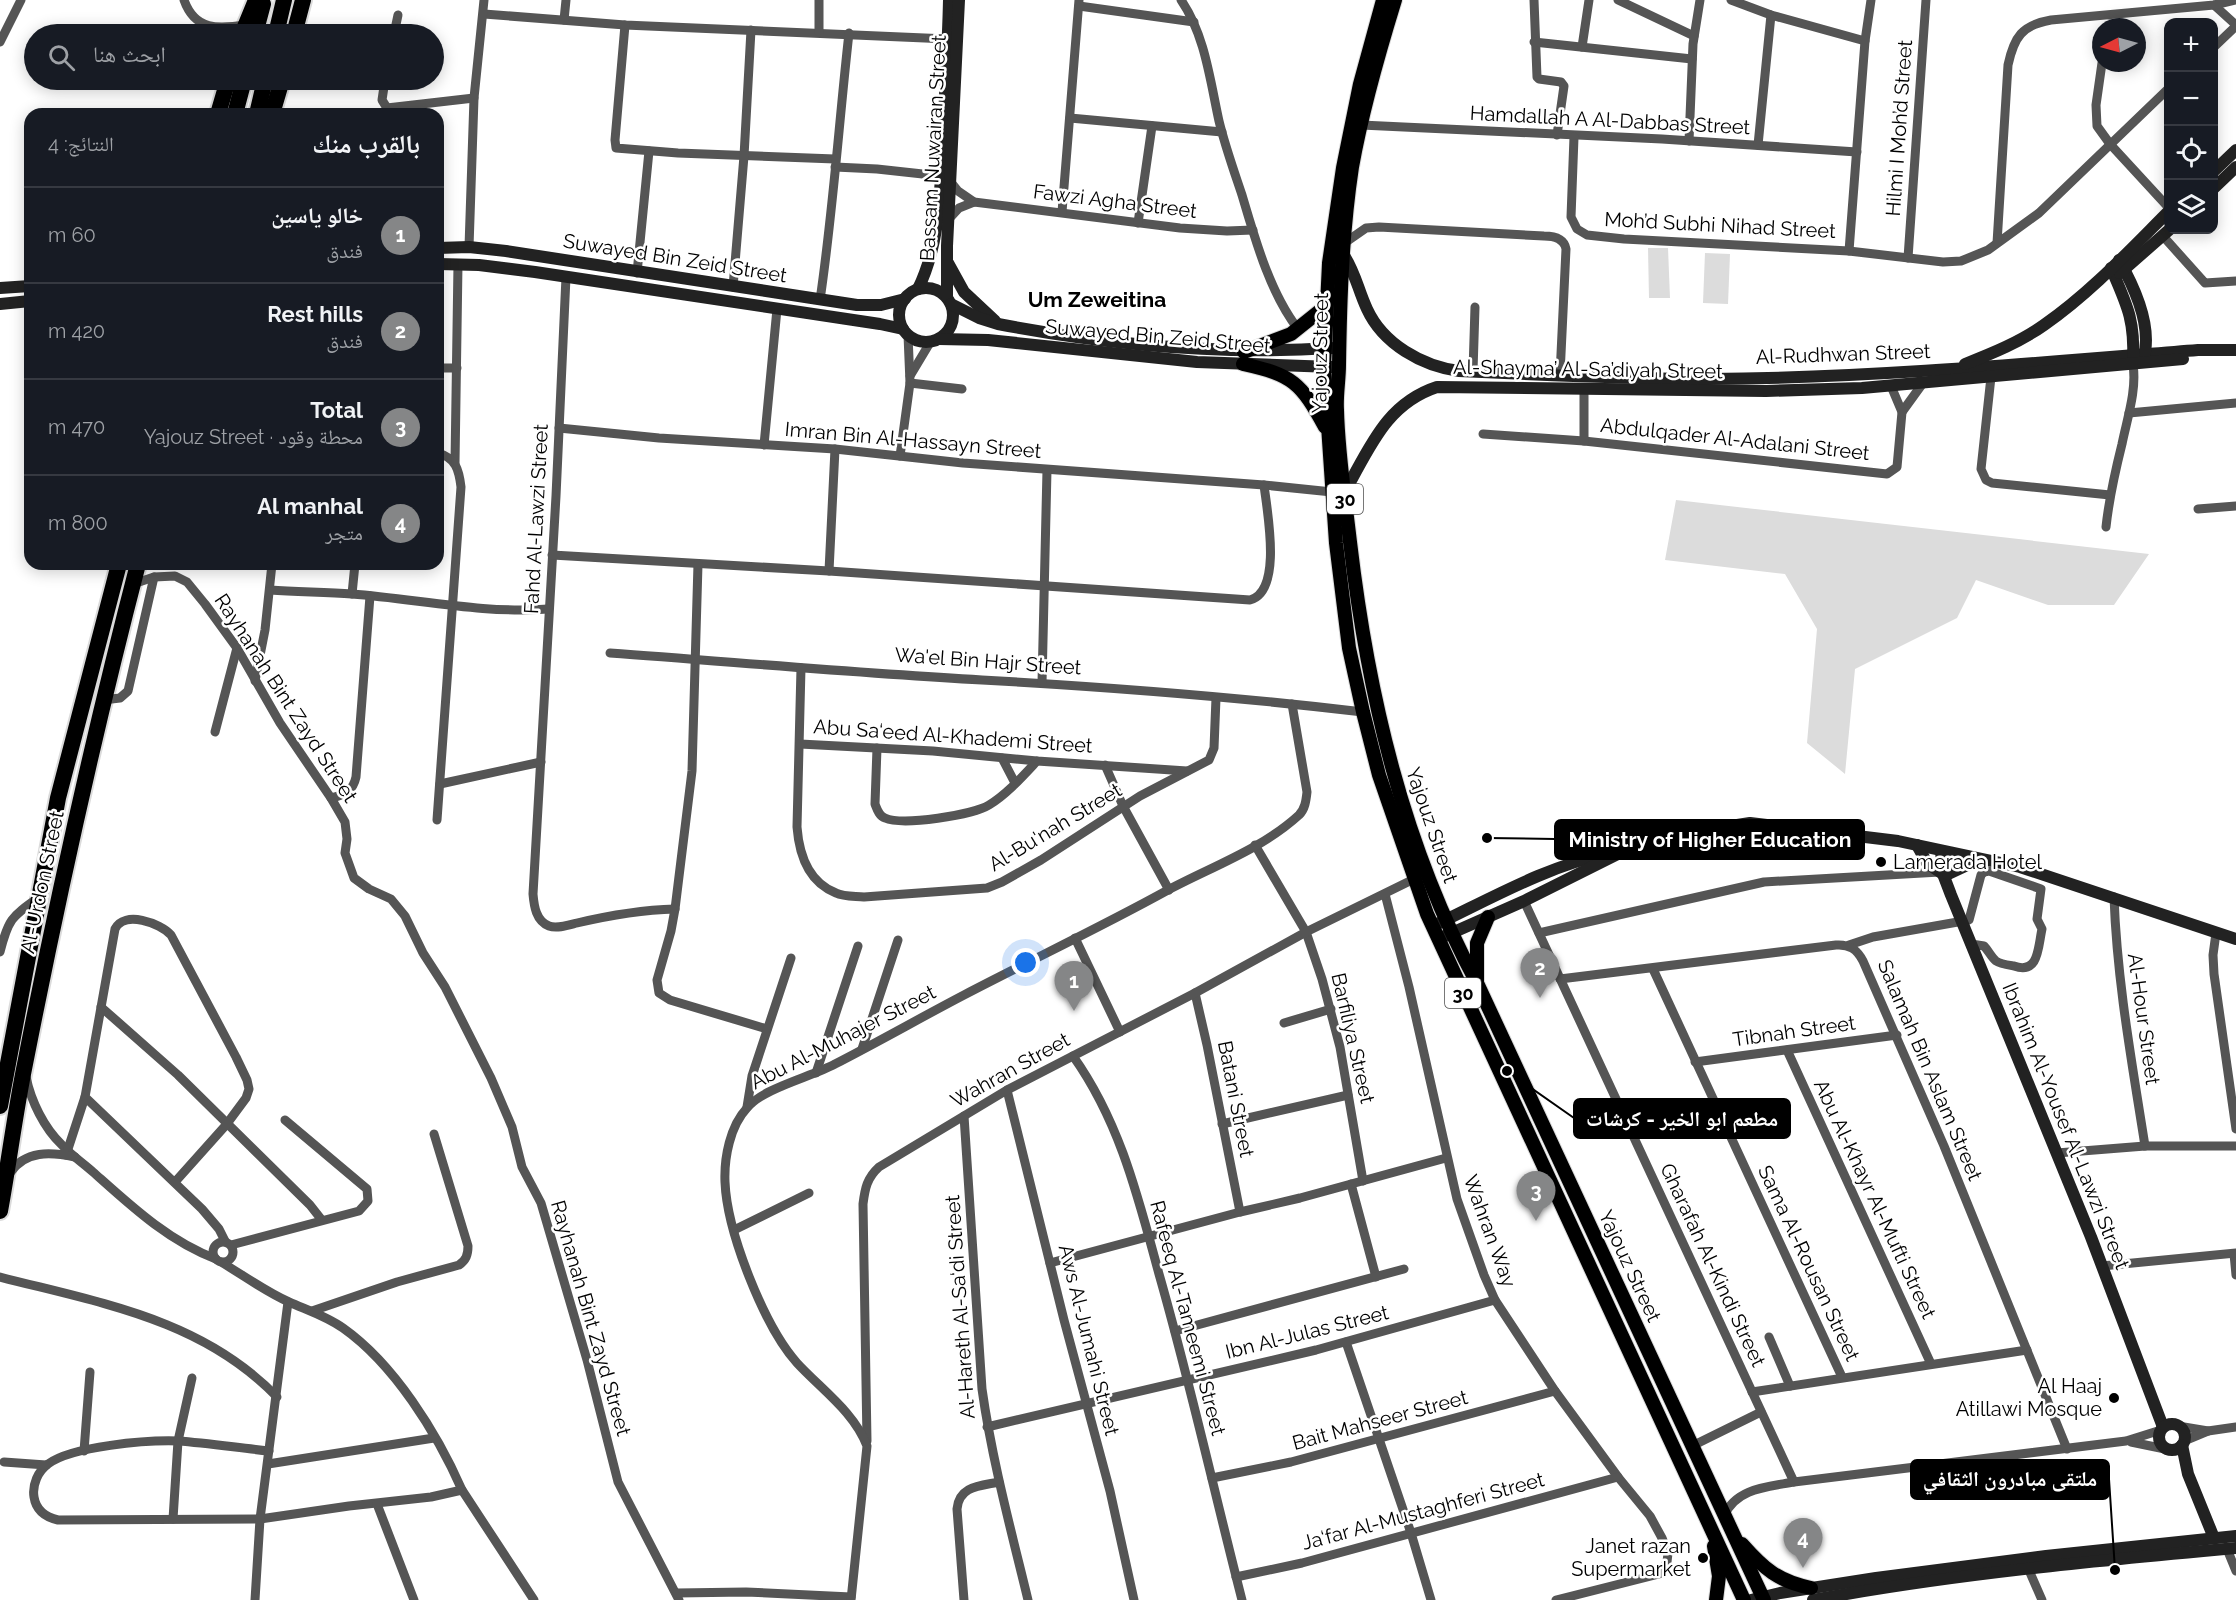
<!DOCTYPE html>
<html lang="ar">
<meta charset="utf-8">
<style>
body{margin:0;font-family:Raleway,"Noto Naskh Arabic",sans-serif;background:#242831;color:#f1f3f6;direction:rtl}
.controls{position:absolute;right:18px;top:18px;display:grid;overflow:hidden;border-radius:12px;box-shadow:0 3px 15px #0003}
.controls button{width:54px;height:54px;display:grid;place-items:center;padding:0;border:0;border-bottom:2px solid #363941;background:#171b24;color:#f1f3f6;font:30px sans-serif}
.compass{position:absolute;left:2092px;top:18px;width:54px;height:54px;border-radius:50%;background:#171b24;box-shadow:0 3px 15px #0003;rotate:264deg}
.you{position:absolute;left:1026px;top:963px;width:21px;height:21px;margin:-15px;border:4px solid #fff;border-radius:50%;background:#1a73e8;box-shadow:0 0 0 9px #1a73e833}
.badge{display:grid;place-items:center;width:39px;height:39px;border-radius:50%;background:#858687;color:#fff;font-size:20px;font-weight:700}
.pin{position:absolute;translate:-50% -50px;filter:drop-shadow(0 2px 3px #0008)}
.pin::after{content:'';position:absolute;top:32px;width:21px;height:18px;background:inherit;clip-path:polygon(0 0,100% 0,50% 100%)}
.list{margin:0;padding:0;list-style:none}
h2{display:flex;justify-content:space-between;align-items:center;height:78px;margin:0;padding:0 24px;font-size:26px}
h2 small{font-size:20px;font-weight:400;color:#9ea1a6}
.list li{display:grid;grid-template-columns:39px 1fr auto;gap:18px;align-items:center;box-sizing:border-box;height:96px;padding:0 24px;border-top:2px solid #363941}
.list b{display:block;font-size:22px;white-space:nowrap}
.list p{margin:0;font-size:20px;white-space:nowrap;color:#9ea1a6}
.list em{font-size:20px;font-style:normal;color:#9ea1a6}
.icon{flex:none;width:33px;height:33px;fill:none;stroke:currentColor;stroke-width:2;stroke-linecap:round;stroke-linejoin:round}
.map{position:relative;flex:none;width:2236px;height:1600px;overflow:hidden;direction:ltr}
.search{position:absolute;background:#171b24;box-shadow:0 3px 15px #0003;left:24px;top:24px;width:420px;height:66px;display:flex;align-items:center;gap:15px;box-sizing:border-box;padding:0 21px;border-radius:33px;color:#9ea1a6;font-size:22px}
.panel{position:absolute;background:#171b24;box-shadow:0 3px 15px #0003;left:24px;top:108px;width:420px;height:462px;border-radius:18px;direction:rtl}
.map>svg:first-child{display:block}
.green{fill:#dcdcdc}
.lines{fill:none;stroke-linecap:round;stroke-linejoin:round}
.primary-casing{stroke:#dbdbdb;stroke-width:16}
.highway-casing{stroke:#dbdbdb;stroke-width:20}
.street{stroke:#555;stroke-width:9}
.secondary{stroke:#222;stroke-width:12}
.primary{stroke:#000;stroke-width:14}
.highway{stroke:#000;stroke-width:16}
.poi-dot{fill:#000;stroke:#fff;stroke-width:2}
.labels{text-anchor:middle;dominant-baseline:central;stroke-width:5;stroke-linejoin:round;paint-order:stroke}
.shield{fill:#fff;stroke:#4c4c4c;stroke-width:1.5}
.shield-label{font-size:18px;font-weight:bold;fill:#000}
.street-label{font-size:20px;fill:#000;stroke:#fff}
.poi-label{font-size:20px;fill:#000;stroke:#fff;text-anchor:end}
.neighbourhood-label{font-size:21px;font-weight:bold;fill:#000;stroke:#fff}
.leader{fill:none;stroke:#000;stroke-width:2}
.callout-dot{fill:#000;stroke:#fff;stroke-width:2}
.callout{fill:#000;stroke:#000;stroke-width:2}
.callout-label{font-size:21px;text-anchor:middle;font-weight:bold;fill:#fff}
</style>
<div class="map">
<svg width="2236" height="1600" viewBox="0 0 2236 1600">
<rect width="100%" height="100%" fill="#fff"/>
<!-- green -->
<g class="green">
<polygon points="1648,248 1668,248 1670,298 1649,298"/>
<polygon points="1705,253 1730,254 1728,304 1703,303"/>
<polygon points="1676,500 2149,554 2114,605 2048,605 1976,580 1957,618 1855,669 1845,774 1807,743 1817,629 1785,574 1665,560"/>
</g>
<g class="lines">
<defs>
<g id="primary">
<polyline points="1383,0 1360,84 1343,168 1329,263 1324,367 1336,543 1349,648 1363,712 1379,775 1427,914 1744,1600"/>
<path d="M1395 0C1378 55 1362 111 1352 167 1342 233 1340 299 1339 365 1339 380 1336 395 1337 410 1338 454 1345 498 1350 542 1368 695 1403 846 1477 983L1764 1600"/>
<polyline points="1244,352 1291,334 1326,306"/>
<path d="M1243 364C1293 375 1301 383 1325 427"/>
<polyline points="1477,981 1477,943 1488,917"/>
<path d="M1742 1544C1764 1569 1778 1581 1811 1588"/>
<polyline points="1714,1546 1719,1576 1716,1600"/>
</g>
<g id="highway">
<polyline points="242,34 256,0"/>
<polyline points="255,34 263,4"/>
<polyline points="276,34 284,0"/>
<polyline points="294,34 303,0"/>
<polyline points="218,114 228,80"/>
<polyline points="235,114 244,80"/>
<polyline points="257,114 265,80"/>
<polyline points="272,114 282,80"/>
<polyline points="0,1106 58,798 119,564"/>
<path d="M0 1211C9 1162 15 1113 25 1064 58 896 95 729 138 564"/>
</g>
</defs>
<!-- primary casing -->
<use href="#primary" class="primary-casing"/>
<!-- highway casing -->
<use href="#highway" class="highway-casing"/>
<!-- street -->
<g class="street">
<path d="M184 0C195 31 218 29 246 25"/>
<path d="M1181 0C1205 35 1210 80 1219 121 1225 146 1234 171 1242 195 1255 239 1270 293 1298 329"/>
<polyline points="1534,0 1537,77 1539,79 1561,82 1564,86 1557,135"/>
<polyline points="1618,0 1694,36"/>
<polyline points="1731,0 1771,15 1865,41"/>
<polyline points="2214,5 2236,25"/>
<polyline points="1079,6 1194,22"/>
<polyline points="484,14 625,25 948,39"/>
<polyline points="564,20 566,0"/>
<polyline points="625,25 615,140 616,148 678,153 835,159"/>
<polyline points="819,32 819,0"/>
<polyline points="394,34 398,15"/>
<polyline points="0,42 21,0"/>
<polyline points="1534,42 1692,59"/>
<polyline points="1582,47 1589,0"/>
<polyline points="2214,47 2236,26"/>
<polyline points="2102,63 2096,105 2097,126 2110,144 2168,207"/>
<polyline points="385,80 382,100 387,108 474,98"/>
<polyline points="1070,118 1222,132"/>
<polyline points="1361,125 1662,139 1857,152"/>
<polyline points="1574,137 1571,217 1577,229 1587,235 1624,239 1849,251 1943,262 1961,261 1988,250 2039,213 2168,89"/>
<polyline points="1689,141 1693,44 1700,0"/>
<polyline points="1758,145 1771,15"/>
<polyline points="835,167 877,169 941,176"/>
<polyline points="950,181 958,191 974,202 1180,228 1227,231 1253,230"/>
<polyline points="1062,212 1079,0"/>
<polyline points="948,220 959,208 974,202"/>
<polyline points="1138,223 1152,126"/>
<polyline points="2162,235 2205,283 2236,281"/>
<path d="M1997 243 2008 65C2014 37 2022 25 2051 20L2214 5 2235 0"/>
<path d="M1343 244 1366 228 1379 227 1544 236C1554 236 1564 238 1566 249L1560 375"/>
<polyline points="469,247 474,98 484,0"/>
<polyline points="1849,251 1865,41 1871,0"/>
<polyline points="1908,258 1926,0"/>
<polyline points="637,273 649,151"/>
<path d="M566 277 556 496 533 894C534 906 536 921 549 926 557 929 569 925 577 923 611 915 640 910 675 909"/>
<polyline points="733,287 744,156 751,30"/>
<path d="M820 300C833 212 839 122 849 33"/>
<polyline points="438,368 457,368"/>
<polyline points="1473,371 1475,307"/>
<polyline points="910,376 931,341"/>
<polyline points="1991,377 1981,469 1986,480 1992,483 2110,495"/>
<polyline points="910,383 962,389"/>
<polyline points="1902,412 1923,383"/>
<polyline points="2129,413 2236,403"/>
<polyline points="559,428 659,438 835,449 963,463 1264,485 1332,492"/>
<polyline points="1483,434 1584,441 1887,474 1897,467 1902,412 1891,386"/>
<polyline points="1584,441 1584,389"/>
<polyline points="764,445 777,309"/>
<polyline points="900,456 910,383 908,335"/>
<polyline points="455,463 458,264"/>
<polyline points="2198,509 2236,506"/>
<path d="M2106 527C2109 499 2115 472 2122 444 2127 419 2137 390 2133 365"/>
<path d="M552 555 829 571 1250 600C1283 591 1267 511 1264 485"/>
<polyline points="698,564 692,771 675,909 671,931 657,980 659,993 670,1000 767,1029"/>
<polyline points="829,571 835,449"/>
<polyline points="133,584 154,577 175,576 187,582 205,604 237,648 280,723 331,798 345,822 347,839 345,853 354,878 369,889 391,899 405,916 423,953 445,987 491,1078 512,1127 522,1167 541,1203 587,1360 618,1482 679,1600"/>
<path d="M270 590C298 592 325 592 352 594 418 599 482 614 548 609"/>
<polyline points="352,594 355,564"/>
<path d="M610 653C734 662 858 673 982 680 1109 687 1236 697 1363 712"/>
<path d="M801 668 797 827C799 853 808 882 836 893 844 897 855 896 864 897L987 888 1002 882 1041 860 1140 796 1209 760 1214 748 1216 698"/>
<polyline points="255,681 265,630 272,564"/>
<polyline points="1042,683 1047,470"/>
<polyline points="103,700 120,698 128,691 154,577"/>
<polyline points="215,732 237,648"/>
<polyline points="800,744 933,751 1037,761 1187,771"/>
<path d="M877 748 875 804C877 809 879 816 885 818 903 826 973 815 989 805 1007 794 1023 776 1037 761"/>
<polyline points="1002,758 1015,783"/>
<polyline points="1105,765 1123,806 1169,890"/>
<polyline points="440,784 541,762"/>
<path d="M331 798C345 795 353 791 356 777L370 596"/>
<path d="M437 820 461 487C459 470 456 458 438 453"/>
<polyline points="1255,845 1306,932 1322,979 1340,1047 1363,1181"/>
<polyline points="1385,894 1409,987 1457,1199 1484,1275 1495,1300 1555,1391 1618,1477 1650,1516 1662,1538 1668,1553 1667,1562 1659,1574 1556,1600"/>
<path d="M2114 897C2117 981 2132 1063 2145 1146"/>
<polyline points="1524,901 1794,1482"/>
<polyline points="1539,933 1764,882 1940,872"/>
<polyline points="2216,933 2213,955 2214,974 2236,1129"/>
<polyline points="1075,938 1120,1032"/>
<path d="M1849 945 1873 937 1969 920 1981 875 1984 872 1989 871 2041 889 2037 919 2042 929C2038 947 2039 975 2014 966 2008 965 2000 964 1996 961 1991 957 1988 950 1984 946L1971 944"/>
<path d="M0 952C8 920 11 917 38 898"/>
<polyline points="1653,969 1842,1377"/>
<path d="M1560 979 1836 945C1849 944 1857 949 1863 961L1944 1146 2067 1449"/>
<polyline points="1195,993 1207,1045 1240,1212"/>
<polyline points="101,1007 178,1075 310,1205 321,1219"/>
<polyline points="1284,1023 1331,1009"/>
<polyline points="862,1049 898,940"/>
<polyline points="1787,1050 1931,1364"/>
<path d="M1073 1056C1120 1122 1138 1197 1159 1274 1190 1382 1214 1491 1242 1600"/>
<polyline points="1695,1062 1897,1035"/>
<polyline points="816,1073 858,946"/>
<path d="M26 1077C31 1101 44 1128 62 1145 71 1155 83 1163 93 1172 130 1205 168 1241 216 1259"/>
<polyline points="1007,1090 1064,1320 1110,1491 1134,1600"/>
<polyline points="747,1107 752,1076 791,958"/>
<path d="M964 1116 982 1389C992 1460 1011 1530 1028 1600"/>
<polyline points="1222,1124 1348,1095"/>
<polyline points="2057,1153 2145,1146 2236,1146"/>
<polyline points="66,1155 85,1097"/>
<path d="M10 1173C25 1150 51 1152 75 1157"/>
<path d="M175 1182 226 1125 246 1098 249 1089 247 1080 236 1057 171 935C160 923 124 910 115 929L85 1097 202 1209 219 1229 225 1241"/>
<polyline points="1351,1184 1376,1277"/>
<polyline points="734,1230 809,1193"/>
<circle cx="223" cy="1252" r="10"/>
<polyline points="231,1245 359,1211 368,1201 367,1189 285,1120"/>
<polyline points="2234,1254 2236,1275"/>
<path d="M221 1262C243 1275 266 1292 289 1302 307 1310 326 1316 343 1328 394 1364 437 1433 462 1490L431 1497 349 1506 260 1519 58 1520C45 1517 36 1510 34 1497 32 1485 38 1471 48 1464 72 1446 147 1440 178 1441 208 1443 239 1448 269 1451"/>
<polyline points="1050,1263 1240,1212 1300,1198 1446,1158"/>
<polyline points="2102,1266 2236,1253"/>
<path d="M0 1277C100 1303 202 1319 277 1397"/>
<path d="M312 1311 397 1282 459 1265C466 1260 468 1255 468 1246L434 1134"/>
<polyline points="1175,1331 1404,1269"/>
<polyline points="1769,1337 1790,1386"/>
<polyline points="1346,1342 1411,1533 1431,1600"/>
<polyline points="1752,1392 2027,1350"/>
<polyline points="2178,1426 2208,1431"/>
<polyline points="987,1427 1316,1350 1495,1300"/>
<path d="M867 1441 863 1204C865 1188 867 1178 879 1167L1007 1090 1195 993 1306 932 1414 879"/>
<polyline points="2184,1441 2208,1431 2236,1427"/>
<polyline points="2131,1442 2165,1449"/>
<polyline points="1692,1446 1761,1412"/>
<polyline points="84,1451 90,1372"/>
<polyline points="4,1462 46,1465"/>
<polyline points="268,1464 434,1438"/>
<polyline points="1212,1478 1291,1462 1555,1391"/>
<polyline points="462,1490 534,1600"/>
<polyline points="377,1504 414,1600"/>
<path d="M1724 1516C1736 1488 1767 1487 1794 1482L2126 1441 2161 1430"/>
<polyline points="173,1519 178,1441 192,1378"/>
<polyline points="2227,1549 2236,1571"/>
<polyline points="2028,1568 2042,1600"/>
<polyline points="1236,1577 1302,1563 1618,1477"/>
<polyline points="677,1593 746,1592 851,1597"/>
<polyline points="255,1600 260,1519 288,1302"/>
<path d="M851 1600 867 1446C854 1412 822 1390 797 1363 764 1326 727 1232 725 1182 724 1158 730 1126 747 1108 763 1088 811 1077 835 1064 878 1042 920 1018 964 995 1031 960 1101 927 1168 890 1211 867 1262 849 1299 815 1305 809 1306 801 1307 792L1292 704"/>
<path d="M964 1600 957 1509C959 1486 980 1486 999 1482"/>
</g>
<!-- secondary -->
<g class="secondary">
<polyline points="2214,171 2236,150"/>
<polyline points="2214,188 2236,167"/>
<polyline points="438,248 469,247 506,251 857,305 881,305 905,299"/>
<path d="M1343 254C1355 271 1358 290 1367 309 1383 344 1422 366 1459 371 1542 375 1625 379 1709 379 1872 378 2036 363 2198 350H2236"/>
<path d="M2119 260C2135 288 2153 329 2143 360"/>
<polyline points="948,263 964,292 995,321"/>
<polyline points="438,264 479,265 535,272 880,324 903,329"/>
<path d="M2111 268C2127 305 2135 320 2133 361"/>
<polyline points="2120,273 2169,230"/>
<polyline points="0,288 30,286"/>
<circle cx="926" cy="315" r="27"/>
<path d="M918 289C941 242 940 189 943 137 945 91 948 46 949 0"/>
<polyline points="947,297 947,246 959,0"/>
<polyline points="0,304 30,301"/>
<path d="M951 304 979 318 998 324C1108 345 1220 355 1332 348"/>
<polyline points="939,339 988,340 1197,362 1332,367"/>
<path d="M1965 364C1993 353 2020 342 2044 325 2090 293 2129 251 2168 212"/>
<path d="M1344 493C1369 450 1385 404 1437 387L1766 391 1862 388 2183 359"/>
<polyline points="1917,845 1927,863 1943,874"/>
<polyline points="1941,851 1943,874 1951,895 2091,1237 2163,1427"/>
<polyline points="1948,874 1980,859"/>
<path d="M1433 926C1490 899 1547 866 1609 853"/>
<polyline points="1445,936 1524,901 1632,847 1686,833 1750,823 1898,841 2020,867 2236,939"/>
<circle cx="2172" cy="1437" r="13"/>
<polyline points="2182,1445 2188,1474 2214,1538"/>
<polyline points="1751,1600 1780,1593 1876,1578 2046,1556 2236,1536"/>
<path d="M1813 1600C1953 1574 2094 1561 2236 1548"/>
</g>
<!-- primary -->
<use href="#primary" class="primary"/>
<!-- highway -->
<use href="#highway" class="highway"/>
</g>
<!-- markers -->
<g class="poi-dot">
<circle cx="1881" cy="862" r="6"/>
<circle cx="2114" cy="1398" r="6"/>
<circle cx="1703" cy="1558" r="6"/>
</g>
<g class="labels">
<!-- shield labels -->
<g class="shield">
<rect x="1327" y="484" width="36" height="30" rx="4.5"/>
<rect x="1445" y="978" width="36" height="30" rx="4.5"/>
</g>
<g class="shield-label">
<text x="1345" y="499">30</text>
<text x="1463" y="993">30</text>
</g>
<!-- street labels -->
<g class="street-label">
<text transform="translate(1610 120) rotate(3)">Hamdallah A Al-Dabbas Street</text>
<text transform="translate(1899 128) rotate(-86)">Hilmi I Moh’d Street</text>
<text transform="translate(933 148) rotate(-87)">Bassam Nuwairan Street</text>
<text transform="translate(1115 201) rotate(7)">Fawzi Agha Street</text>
<text transform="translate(1720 225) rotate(3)">Moh’d Subhi Nihad Street</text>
<text transform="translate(675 258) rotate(9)">Suwayed Bin Zeid Street</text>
<text transform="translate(1158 336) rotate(5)">Suwayed Bin Zeid Street</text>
<text transform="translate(1320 353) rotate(-89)">Yajouz Street</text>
<text transform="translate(1843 354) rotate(-2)">Al-Rudhwan Street</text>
<text transform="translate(1588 369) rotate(1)">Al-Shayma’ Al-Sa’diyah Street</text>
<text transform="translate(1735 439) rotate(6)">Abdulqader Al-Adalani Street</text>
<text transform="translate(913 440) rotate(5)">Imran Bin Al-Hassayn Street</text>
<text transform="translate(536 519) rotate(-87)">Fahd Al-Lawzi Street</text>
<text transform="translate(988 661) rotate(4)">Wa'el Bin Hajr Street</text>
<text transform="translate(286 698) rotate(57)">Rayhanah Bint Zayd Street</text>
<text transform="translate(953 736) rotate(4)">Abu Sa‘eed Al-Khademi Street</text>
<text transform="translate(1432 825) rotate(71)">Yajouz Street</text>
<text transform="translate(1055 827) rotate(-31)">Al-Bu'nah Street</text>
<text transform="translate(42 882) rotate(-78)">Al-Urdon Street</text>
<text transform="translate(2144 1019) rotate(82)">Al-Hour Street</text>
<text transform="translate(1794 1031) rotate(-8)">Tibnah Street</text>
<text transform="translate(843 1037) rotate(-27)">Abu Al-Muhajer Street</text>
<text transform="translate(1353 1038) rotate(77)">Barfiliya Street</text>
<text transform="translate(1010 1070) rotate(-29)">Wahran Street</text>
<text transform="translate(1930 1070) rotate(67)">Salamah Bin Aslam Street</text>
<text transform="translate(1236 1099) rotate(79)">Batani Street</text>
<text transform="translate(2066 1126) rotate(68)">Ibrahim Al-Yousef Al-Lawzi Street</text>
<text transform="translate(1875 1199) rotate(65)">Abu Al-Khayr Al-Mufti Street</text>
<text transform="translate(1490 1231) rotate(70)">Wahran Way</text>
<text transform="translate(1809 1263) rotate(65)">Sama Al-Rousan Street</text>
<text transform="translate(1713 1265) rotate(65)">Gharafah Al-Kindi Street</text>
<text transform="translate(1630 1266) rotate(65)">Yajouz Street</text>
<text transform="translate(960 1307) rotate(-94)">Al-Hareth Al-Sa‘di Street</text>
<text transform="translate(591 1318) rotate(74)">Rayhanah Bint Zayd Street</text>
<text transform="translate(1188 1318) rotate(75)">Rafeeq Al-Tameemi Street</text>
<text transform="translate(1307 1332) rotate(-14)">Ibn Al-Julas Street</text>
<text transform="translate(1089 1340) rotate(76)">Aws Al-Jumahi Street</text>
<text transform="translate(1380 1420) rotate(-15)">Bait Mahseer Street</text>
<text transform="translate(1423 1511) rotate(-15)">Ja‘far Al-Mustaghferi Street</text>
</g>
<!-- poi labels -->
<g class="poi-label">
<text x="1893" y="862" text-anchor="start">Lamerada Hotel</text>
<text x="2102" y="1386">Al Haaj<tspan x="2102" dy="23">Atillawi Mosque</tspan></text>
<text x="1691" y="1546">Janet razan<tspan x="1691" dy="23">Supermarket</tspan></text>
</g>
<!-- neighbourhood labels -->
<g class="neighbourhood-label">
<text x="1097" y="299">Um Zeweitina</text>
</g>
</g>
<!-- callouts -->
<path class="leader" d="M1487 838L1555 839M1507 1071L1574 1118M2115 1570L2109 1479"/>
<g class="callout-dot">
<circle cx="1487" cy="838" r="6"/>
<circle cx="1507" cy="1071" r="6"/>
<circle cx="2115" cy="1570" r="6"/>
</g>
<g class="callout">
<rect x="1555" y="820" width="309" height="39" rx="6"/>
<rect x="1574" y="1099" width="216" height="39" rx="6"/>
<rect x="1911" y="1460" width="198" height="39" rx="6"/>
</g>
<g class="callout-label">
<text x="1710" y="847">Ministry of Higher Education</text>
<text x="1682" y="1126">مطعم ابو الخير - كرشات</text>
<text x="2010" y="1486">ملتقى مبادرون الثقافي</text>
</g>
</svg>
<div class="controls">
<button>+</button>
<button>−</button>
<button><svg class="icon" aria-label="locate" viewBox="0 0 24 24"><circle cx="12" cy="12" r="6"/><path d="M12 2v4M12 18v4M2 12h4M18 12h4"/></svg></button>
<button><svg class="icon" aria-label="layers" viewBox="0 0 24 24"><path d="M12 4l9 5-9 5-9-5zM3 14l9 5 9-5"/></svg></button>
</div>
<svg class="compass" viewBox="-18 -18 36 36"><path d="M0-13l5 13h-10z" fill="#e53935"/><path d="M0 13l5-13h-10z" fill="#9ea1a6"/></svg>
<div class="you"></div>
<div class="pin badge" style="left:1074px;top:1011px">1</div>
<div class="pin badge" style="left:1540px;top:998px">2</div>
<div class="pin badge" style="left:1536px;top:1221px">3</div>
<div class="pin badge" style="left:1803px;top:1568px">4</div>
<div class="search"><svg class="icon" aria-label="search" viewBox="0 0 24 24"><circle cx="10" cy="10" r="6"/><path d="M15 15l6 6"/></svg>ابحث هنا</div>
<section class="panel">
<h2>بالقرب منك<small>النتائج: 4</small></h2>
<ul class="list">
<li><span class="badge">1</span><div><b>خالو ياسين</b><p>فندق</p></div><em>60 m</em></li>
<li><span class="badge">2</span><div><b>Rest hills</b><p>فندق</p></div><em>420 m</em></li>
<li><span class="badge">3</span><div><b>Total</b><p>محطة وقود · Yajouz Street</p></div><em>470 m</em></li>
<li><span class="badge">4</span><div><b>Al manhal</b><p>متجر</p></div><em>800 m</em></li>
</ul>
</section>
</div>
